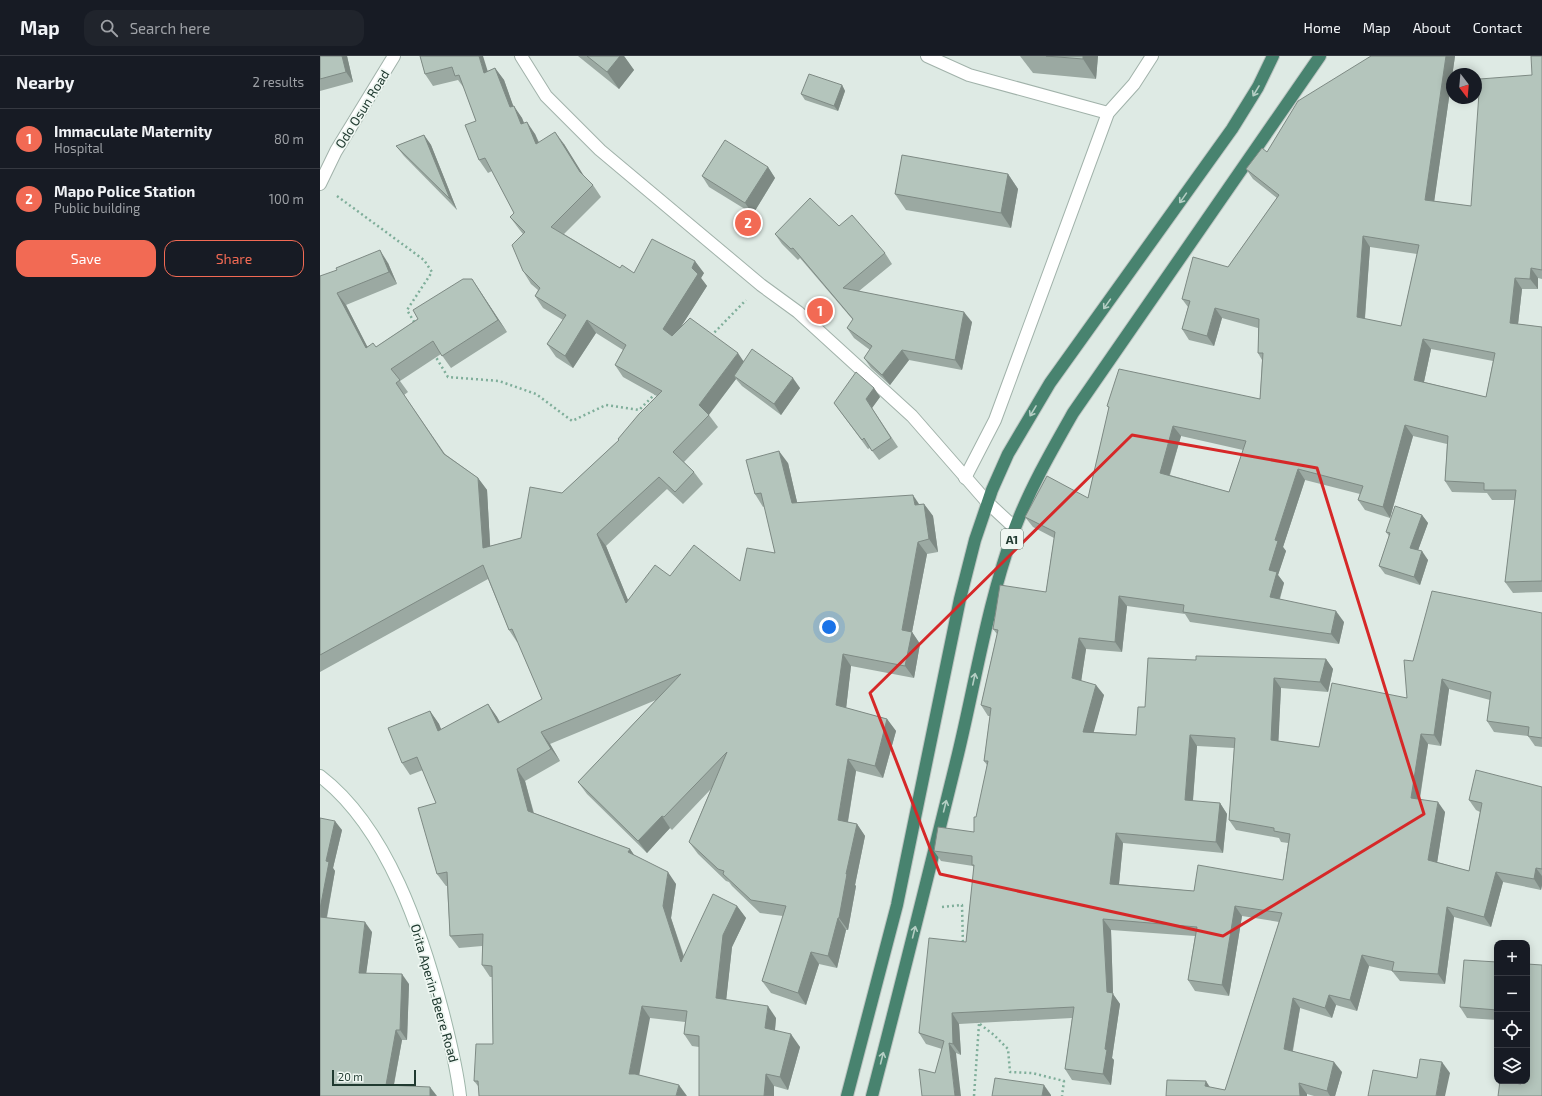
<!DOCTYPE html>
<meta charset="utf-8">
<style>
body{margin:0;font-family:"Exo 2",sans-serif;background:#20242c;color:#f1f3f6}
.controls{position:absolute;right:12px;bottom:12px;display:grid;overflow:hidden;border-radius:8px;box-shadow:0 2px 10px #0003}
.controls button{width:36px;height:36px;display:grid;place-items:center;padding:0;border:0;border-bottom:1px solid #363941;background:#171b24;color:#f1f3f6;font:20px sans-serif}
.compass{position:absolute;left:1126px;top:12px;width:36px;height:36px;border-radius:50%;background:#171b24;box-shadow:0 2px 10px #0003;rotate:164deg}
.scale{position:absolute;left:12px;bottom:10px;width:84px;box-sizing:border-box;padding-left:4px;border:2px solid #203a30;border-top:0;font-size:11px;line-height:14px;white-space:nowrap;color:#203a30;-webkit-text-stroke:3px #eff7f2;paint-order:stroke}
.you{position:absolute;left:509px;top:571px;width:14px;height:14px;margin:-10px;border:3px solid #fff;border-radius:50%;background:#1a73e8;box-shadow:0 0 0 6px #1a73e833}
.badge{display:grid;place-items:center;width:26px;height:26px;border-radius:50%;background:#f26a54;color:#fff;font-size:13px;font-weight:700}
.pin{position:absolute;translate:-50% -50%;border:2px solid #fff;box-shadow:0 1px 4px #0006}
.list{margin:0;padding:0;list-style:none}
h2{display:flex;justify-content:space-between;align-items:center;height:52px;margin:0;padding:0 16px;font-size:17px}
h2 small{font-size:13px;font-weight:400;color:#9ea1a6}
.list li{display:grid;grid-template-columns:26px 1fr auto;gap:12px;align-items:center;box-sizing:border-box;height:60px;padding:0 16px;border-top:1px solid #363941}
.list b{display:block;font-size:15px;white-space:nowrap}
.list p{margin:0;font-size:13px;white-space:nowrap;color:#9ea1a6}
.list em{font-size:13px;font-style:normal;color:#9ea1a6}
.actions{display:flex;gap:8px;padding:12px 16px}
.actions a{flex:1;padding:9px 0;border:1px solid #f26a54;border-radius:12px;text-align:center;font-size:14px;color:#f26a54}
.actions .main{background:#f26a54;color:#fff}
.icon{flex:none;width:22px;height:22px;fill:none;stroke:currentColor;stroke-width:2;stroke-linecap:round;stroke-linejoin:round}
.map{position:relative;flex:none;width:1222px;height:1040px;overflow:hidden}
header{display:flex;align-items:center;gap:24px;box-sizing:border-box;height:56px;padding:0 20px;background:#171b24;border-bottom:1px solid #363941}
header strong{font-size:19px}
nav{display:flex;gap:22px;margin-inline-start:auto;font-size:14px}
.search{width:280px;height:36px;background:#20242c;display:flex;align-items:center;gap:10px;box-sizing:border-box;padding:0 14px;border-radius:12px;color:#9ea1a6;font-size:15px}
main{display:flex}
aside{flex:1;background:#171b24}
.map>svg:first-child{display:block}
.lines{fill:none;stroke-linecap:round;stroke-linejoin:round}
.service-casing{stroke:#a1b2aa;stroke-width:14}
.minor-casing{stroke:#a1b2aa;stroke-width:14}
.secondary-casing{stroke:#9eb6aa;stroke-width:14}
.trunk-casing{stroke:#bcc4c1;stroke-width:14}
.path{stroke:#7fae9a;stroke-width:2.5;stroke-dasharray:2 3;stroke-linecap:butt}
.service{stroke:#fff;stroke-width:12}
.minor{stroke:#fff;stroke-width:12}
.secondary{stroke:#fff;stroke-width:12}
.trunk{stroke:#48836f;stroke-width:12}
.wall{fill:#9ba9a2;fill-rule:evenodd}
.shaded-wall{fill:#7e8a84}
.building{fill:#b4c5bc;stroke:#7e8a84;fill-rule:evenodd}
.oneway{stroke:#b5cec4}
.marked{fill:none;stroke:#d62828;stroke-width:3;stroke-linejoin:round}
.labels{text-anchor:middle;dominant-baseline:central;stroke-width:3.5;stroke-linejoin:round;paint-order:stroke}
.shield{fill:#eff7f2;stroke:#5e736a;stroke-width:1}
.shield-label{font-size:12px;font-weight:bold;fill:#203a30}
.street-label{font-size:13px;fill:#203a30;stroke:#eff7f2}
</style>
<header>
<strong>Map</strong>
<div class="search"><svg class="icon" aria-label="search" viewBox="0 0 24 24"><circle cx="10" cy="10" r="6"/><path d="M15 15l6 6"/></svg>Search here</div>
<nav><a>Home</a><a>Map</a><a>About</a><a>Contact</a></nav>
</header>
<main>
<aside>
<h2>Nearby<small>2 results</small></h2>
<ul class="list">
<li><span class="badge">1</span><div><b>Immaculate Maternity</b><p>Hospital</p></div><em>80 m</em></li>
<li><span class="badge">2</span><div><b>Mapo Police Station</b><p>Public building</p></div><em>100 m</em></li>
</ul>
<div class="actions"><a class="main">Save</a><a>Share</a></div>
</aside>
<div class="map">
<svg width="1222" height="1040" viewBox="0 0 1222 1040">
<rect width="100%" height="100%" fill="#deeae4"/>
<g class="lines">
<defs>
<g id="service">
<polyline points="607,0 649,19 788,57"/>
<polyline points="645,422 675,364 788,57 814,28 832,0"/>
</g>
<g id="minor">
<polyline points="201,0 226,40 280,94 441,229 478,256 592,360 668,447 695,472"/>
<polyline points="0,128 16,95 74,0"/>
</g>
<path id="secondary" d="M0 720C68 772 102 877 123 957 130 985 137 1012 140 1040"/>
<g id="trunk">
<polyline points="527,1040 577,849 640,543 655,484 672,434 688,398 730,327 912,73 938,31 953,0"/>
<path d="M552 1040C582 926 610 812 638 698 656 623 668 545 695 472 710 432 732 394 753 357L1000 0"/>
</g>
</defs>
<!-- service casing -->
<use href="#service" class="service-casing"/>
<!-- minor casing -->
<use href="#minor" class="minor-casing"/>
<!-- secondary casing -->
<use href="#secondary" class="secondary-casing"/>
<!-- trunk casing -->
<use href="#trunk" class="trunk-casing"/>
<!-- path -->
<g class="path">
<polyline points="17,140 104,204 112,216 87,254 96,269"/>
<polyline points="391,280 426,244"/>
<polyline points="114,298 128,321 179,325 216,338 252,365 286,349 319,354 336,337"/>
<polyline points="622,851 642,849 643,889"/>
<polyline points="656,965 674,979 688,993 690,1016 712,1017 744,1025 742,1040"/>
<polyline points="654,1040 659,968"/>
</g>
<!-- service -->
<use href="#service" class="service"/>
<!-- minor -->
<use href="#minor" class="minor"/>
<!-- secondary -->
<use href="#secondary" class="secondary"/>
<!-- trunk -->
<use href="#trunk" class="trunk"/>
</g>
<!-- wall -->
<g class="wall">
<polygon points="0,0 27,0 33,26 0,35"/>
<polygon points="100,0 168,15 175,12 184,24 193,50 202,62 204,67 215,78 219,86 244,88 263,119 273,129 281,141 244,178 300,212 314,217 384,217 381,222 387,230 360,272 424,305 480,332 461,359 422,330 416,323 389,359 398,371 364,406 374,416 383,428 363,448 347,433 286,490 308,544 350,520 420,525 455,497 445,450 443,451 435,438 468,407 477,446 599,448 604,448 613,460 618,496 607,498 592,576 600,588 594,622 531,610 526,652 567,663 576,675 563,722 536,715 528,766 537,768 545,780 535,829 536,830 528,874 526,874 517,912 499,908 486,949 451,937 442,925 463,860 440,857 412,830 409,826 406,825 378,798 369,786 391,733 352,774 350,772 327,797 267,738 258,726 336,644 230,688 240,705 205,725 214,757 310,793 314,799 356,828 351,862 364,900 417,850 426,862 412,891 406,944 456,962 455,974 480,991 468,1034 454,1030 454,1040 379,1040 379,991 372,990 364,978 365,966 330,962 158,1030 154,1025 173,988 172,921 170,921 162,909 162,890 139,892 130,880 127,830 126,830 117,818 116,747 103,714 90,719 82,707 110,655 119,668 121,674 168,648 177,661 180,666 222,643 198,586 197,586 189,574 168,523 0,616 0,220 68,207 77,228 26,249 47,290 56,291 98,263 152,223 187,276 131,312 121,298 80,325 88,336 84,339 125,398 158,422 167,434 170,490 201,482 242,437 299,384 298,383 337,340 303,321 295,309 303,294 276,277 253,312 236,301 227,288 243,264 223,252 215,240 218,234 211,228 203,215 203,178 199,173 190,161 194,157 172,115 168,117 159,104 156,65 144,32 138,24 113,30 105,18"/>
<polygon points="258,0 304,0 314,14 299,33"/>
<polygon points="700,0 778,0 776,23 713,17"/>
<path d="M1051 0H1135L1114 145 1151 150 1212 19 1222 0V223L1218 222V233H1202L1198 268 1222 271V536L1193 537 1185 526 1195 444H1172L1167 437 1132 436 1125 425 1127 388 1093 380 1070 462 1045 454 1038 444 1040 438 985 424 963 491 966 495 958 519 964 527 960 543 1024 566 1019 588 870 566 865 558 807 550 802 596 766 593 761 625 784 639 773 676 816 679 825 651 876 604 1006 603 1013 613 1008 636 961 632 958 685 999 691 1087 642 1093 605 1222 557V691L1215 690 1208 680 1174 676 1167 665 1170 644 1129 633 1121 690 1108 688 1100 743 1125 756 1117 806 1149 815 1160 756 1156 754 1149 744 1222 731V829L1221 834 1183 826 1171 871 1134 861 1125 928 1080 925 1072 915 1049 910 1037 955 1016 949 1012 962 980 952 973 995 1022 1016 1015 1040H994L987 1038 846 1040 889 1031 905 1034 959 866 922 860 909 940 875 935 868 924 875 880 791 874 793 938 800 948 792 1002 794 1004 791 1029 752 1024 745 1013 752 962 639 968 641 999 636 997 615 1017 622 993 606 988 599 977 646 886 654 812 653 810 621 805 614 795 654 776 667 709 664 705 670 660H668L661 649 677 578 673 573 726 536 734 482 713 471 705 461 768 442 789 352 787 350 940 343 942 304 938 297V272L902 262 894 290 869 284 862 273 868 251 862 243 908 211 957 142 933 123 926 113 947 96ZM1050 191 1097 198 1081 270 1045 263ZM1111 293 1173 305 1166 341 1104 326ZM861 380 923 394 909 436 850 419ZM877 690 914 692 909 764 916 774 959 782 961 786 968 787 963 824 874 835 799 828 803 787 903 797 907 758 900 747 873 745Z"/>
<polygon points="522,29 525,35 518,55 485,44 481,38"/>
<polygon points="104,79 111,89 137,154 84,100 76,90"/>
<polygon points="448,111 455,122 433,158 389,131 382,120"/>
<polygon points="688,118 698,133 691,172 586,154 575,138"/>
<polygon points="519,170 565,197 572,208 539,235 652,266 642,314 589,304 570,329 551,312 544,302 550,294 534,282 527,272 533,264 480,202 478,204 462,188 455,178"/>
<polygon points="554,332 560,341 552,352 578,391 559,404 550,392 548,393 514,347"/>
<polygon points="1102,459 1108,467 1098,494 1108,504 1100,529 1065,518 1059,510 1069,480 1066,476"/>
<polygon points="0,762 22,774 13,812 15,815 7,862 52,876 46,917 89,928 87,984 82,984 74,1029 0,1040"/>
<polygon points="1177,906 1177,964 1147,962 1140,951"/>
</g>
<!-- shaded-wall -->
<g class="shaded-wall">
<polygon points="22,0 27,0 33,26 26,16"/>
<polygon points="159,0 163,0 172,29 164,17"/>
<polygon points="300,0 304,0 314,14 299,33 287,16"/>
<polygon points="763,0 778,0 776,23 763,3"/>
<polygon points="1126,0 1135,0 1113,154 1105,144"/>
<polygon points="175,12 184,24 198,63 190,51"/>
<polygon points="522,29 525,35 518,55 514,50"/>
<polygon points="194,50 202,62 209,80 201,68"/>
<polygon points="207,66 215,78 224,100 216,88"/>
<polygon points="235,76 244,88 269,128 260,116"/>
<polygon points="104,79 111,89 137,154 130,143"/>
<polygon points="448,111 455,122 433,158 425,147"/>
<polygon points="688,118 698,133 691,172 681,157"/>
<polygon points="1043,180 1050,191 1044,272 1037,261"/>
<polygon points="60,194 68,207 77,228 69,216"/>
<polygon points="375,205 384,217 381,222 387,230 352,285 343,273"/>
<polygon points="1211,212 1218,222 1218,233 1210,223"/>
<polygon points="1195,222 1202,233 1197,277 1190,267"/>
<polygon points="152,223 160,235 187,276 178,264"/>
<polygon points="17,237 26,249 54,304 46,292"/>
<polygon points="895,252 902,262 894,290 887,280"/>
<polygon points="644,256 652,266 642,314 635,304"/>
<polygon points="267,264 276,277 253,312 245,300"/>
<polygon points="1103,283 1111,293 1102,335 1094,324"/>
<polygon points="582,294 589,304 570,329 562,319"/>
<polygon points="418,297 426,309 414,320 416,323 387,361 379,349"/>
<polygon points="473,322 480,332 461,359 454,348"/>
<polygon points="554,332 560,341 552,352 578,391 546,343"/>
<polygon points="1085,369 1093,380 1070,462 1063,451"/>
<polygon points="853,370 861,380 847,427 840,417"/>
<polygon points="459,395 468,407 480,459 472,447"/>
<polygon points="978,413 985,424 963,491 966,495 958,519 964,527 957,551 950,541 949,514 955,484"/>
<polygon points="158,422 167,434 171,505 163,492"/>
<polygon points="593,439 601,451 595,449"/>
<polygon points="604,448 613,460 618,496 609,483"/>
<polygon points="1102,459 1108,467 1096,500 1090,492"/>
<polygon points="277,478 286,490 314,559 306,547"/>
<polygon points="598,486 607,498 592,576 600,588 594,622 585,610 582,574"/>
<polygon points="1102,495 1108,504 1100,529 1094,521"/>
<polygon points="799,540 807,550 802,596 795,586"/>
<polygon points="1016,555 1024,566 1019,588 1011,578"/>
<polygon points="759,582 766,593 760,633 752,622"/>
<polygon points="523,598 531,610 525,662 516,649"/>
<polygon points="1006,603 1013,613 1008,636 1000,626"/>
<polygon points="954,622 961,632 958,695 951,684"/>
<polygon points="1122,623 1129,633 1121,690 1114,679"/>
<polygon points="776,629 784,639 771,686 763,676"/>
<polygon points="168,648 177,661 187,680 178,667"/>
<polygon points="110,655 119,668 127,687 118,675"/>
<polygon points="567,663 576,675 563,722 555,710"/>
<polygon points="221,676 230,688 240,705 231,693"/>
<polygon points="1101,678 1108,688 1098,752 1091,742"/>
<polygon points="870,679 877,690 872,755 865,744"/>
<polygon points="528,703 536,715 526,776 518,764"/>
<polygon points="197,713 205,725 216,767 208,755"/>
<polygon points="1118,746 1125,756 1116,814 1108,804"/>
<polygon points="900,747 907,758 903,797 896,786"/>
<polygon points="342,760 350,772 327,797 318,785"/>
<polygon points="15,765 22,774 13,812 15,815 5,870 0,863 0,853 6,805"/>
<polygon points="537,768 545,780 535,829 536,830 528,874 519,862 526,818"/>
<polygon points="796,777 803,787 798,838 790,828"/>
<polygon points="310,793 319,806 308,796"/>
<polygon points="1216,812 1222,820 1222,829 1221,834 1214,823"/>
<polygon points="348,816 356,828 351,862 369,918 361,906 343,850"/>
<polygon points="1176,816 1183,826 1171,871 1164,861"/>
<polygon points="417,850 426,862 412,891 405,955 396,942 403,879"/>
<polygon points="915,850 922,860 909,940 902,929"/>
<polygon points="1127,851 1134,861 1125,928 1118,918"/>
<polygon points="518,862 526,874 517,912 508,900"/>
<polygon points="783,863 791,874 793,938 800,948 792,1002 794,1004 791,1029 783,1018 787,936"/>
<polygon points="45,866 52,876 45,926 39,917"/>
<polygon points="491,896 499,908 486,949 478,937"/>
<polygon points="1042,899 1049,910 1037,955 1030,944"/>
<polygon points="82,918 89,928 87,984 80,974"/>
<polygon points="1009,939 1016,949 1012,962 1005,952"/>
<polygon points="973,942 980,952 971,1003 964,993"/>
<polygon points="322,950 330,962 317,1031 309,1018"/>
<polygon points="448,950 456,962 454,984 445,972"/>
<polygon points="632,957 639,968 641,999 633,988"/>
<polygon points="76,974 82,984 72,1038 66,1029"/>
<polygon points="471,978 480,991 468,1034 460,1021"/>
<polygon points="629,987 636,997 641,1040 635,1040"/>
<polygon points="1014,1006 1022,1016 1015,1040 1010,1040 1007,1035"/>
<polygon points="1122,1006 1130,1017 1125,1040 1116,1040"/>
<polygon points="446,1018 454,1030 454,1040 444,1040"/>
<polygon points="886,1025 893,1036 885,1030"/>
<polygon points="979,1027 987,1038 987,1040 980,1040"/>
<polygon points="359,1029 367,1040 356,1040"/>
<polygon points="724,1029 731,1039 731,1040 722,1040"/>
<polygon points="110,1031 117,1040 110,1040"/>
</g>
<!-- building -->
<g class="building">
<polygon points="0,0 22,0 26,16 0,23"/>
<polygon points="100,0 159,0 164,17 175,12 190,51 194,50 201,68 207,66 216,88 235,76 260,116 273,129 231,171 300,212 302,209 314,217 332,183 375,205 372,212 378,218 343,273 352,280 370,262 418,297 379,349 389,359 353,396 374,416 355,436 339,421 277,478 306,547 335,509 350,520 374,489 420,525 427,492 455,497 441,437 435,438 426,404 459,395 472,447 593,439 595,449 604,448 609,483 598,486 582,574 592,576 585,610 523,598 516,649 567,663 555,710 528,703 518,764 537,768 526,818 527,818 519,862 518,862 508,900 491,896 478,937 442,925 466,850 431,844 403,818 404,815 398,813 369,786 407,696 344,761 342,760 318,785 258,726 361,618 221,676 231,693 197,713 208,755 310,793 308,796 348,816 343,850 361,906 393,838 417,850 403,879 396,942 448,950 445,972 471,978 460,1021 446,1018 444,1040 379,1040 379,980 364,978 367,955 322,950 309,1018 315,1018 359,1029 356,1040 159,1040 158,1025 154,1025 156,988 173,988 172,910 162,909 163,878 130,880 127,816 117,818 98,752 116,747 97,701 82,707 68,672 110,655 118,675 168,648 178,667 222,643 192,573 189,574 163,509 0,599 0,220 17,214 16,212 60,194 69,216 17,237 46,292 53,287 56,291 98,263 93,254 143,223 152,223 178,264 122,300 113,285 71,313 80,324 76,327 124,398 158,422 163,492 201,482 210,431 242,437 299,384 298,383 319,358 342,335 295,309 306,289 267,264 245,300 227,288 246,259 215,240 220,232 203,215 192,189 205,176 190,161 194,157 165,102 159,104 145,69 156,65 139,19 135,20 132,11 105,18"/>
<polygon points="267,0 300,0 287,16"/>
<polygon points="726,0 763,0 763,3"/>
<path d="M1051 0H1126L1105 144 1151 150 1160 23 1212 19 1211 0H1222V214L1211 212 1210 223 1195 222 1190 267 1222 271V525L1185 526 1196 434H1164V427L1125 425 1128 380 1085 369 1063 451 1038 444 1043 430 978 413 955 484 958 485 949 514 957 516 950 541 1016 555 1011 578 863 556 864 549 799 540 795 586 759 582 752 622 776 629 763 676 816 679 818 651H825L828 602 876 604V600L1006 603 1000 626 954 622 951 684 999 691 1012 627 1087 642 1084 604 1093 605 1112 535 1222 557V682L1208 680 1209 671 1167 665 1171 636 1122 623 1114 679 1101 678 1091 742 1118 746 1108 804 1149 815 1162 747 1149 744 1156 714 1222 731V813L1216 812 1214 823 1176 816 1164 861 1127 851 1118 918 1072 915 1074 906 1042 899 1030 944 1009 939 1005 952 973 942 964 993 1014 1006 1007 1035 979 1027 980 1040H846L847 1024 886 1025 885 1030 905 1034 962 857 915 850 902 929 868 924 877 871 783 863 787 936 793 937 785 993 787 994 783 1018 745 1013 754 951 632 957 633 988 629 987 635 1040H602L599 1013 615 1017 624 985 599 977 609 882 646 886 654 809H652V800L614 795 618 771 654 776V761H656L668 705H664L671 652 661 649 678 574 673 573 680 529 726 536 735 476 705 461 727 420 768 442 789 351 787 350 799 313 940 343 943 297H938L939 263 895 252 887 280 862 273 870 245 862 243 873 201 908 211 959 139 926 113 942 92 947 96 978 45ZM1043 180 1099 189 1081 270 1037 261ZM1103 283 1175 297 1166 341 1094 324ZM853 370 926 385 909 436 840 417ZM870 679 915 682 909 764 954 772V775L970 778 963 824 878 809 874 835 790 828 796 777 896 786 900 747 865 744Z"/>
<polygon points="489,18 522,29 514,50 481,38"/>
<polygon points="104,79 130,143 76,90"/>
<polygon points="405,84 448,111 425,147 382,120"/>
<polygon points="582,99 688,118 681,157 575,138"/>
<polygon points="490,142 519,170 532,159 565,197 523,232 644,256 635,304 582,294 562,319 544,302 552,290 527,272 533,263 473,192 471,193 455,178"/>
<polygon points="432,293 473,322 454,348 414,320"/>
<polygon points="536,316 554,332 546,343 571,382 552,395 544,382 542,384 514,347"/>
<polygon points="1075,450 1102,459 1090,492 1102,495 1094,521 1059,510 1070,477 1066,476"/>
<polygon points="0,762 15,765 6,805 9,806 0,853"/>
<polygon points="0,861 45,866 39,917 82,918 80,974 76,974 66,1029 110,1031 110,1040 0,1040"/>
<polygon points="1144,904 1177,906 1177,954 1140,951"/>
<polygon points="1207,908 1222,909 1222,1040 1178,1040 1180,1025 1201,1028 1201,1025 1207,1025"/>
<polygon points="1100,1003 1122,1006 1116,1040 1048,1040 1053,1014 1097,1022"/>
<polygon points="675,1022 724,1029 722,1040 672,1040"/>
</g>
<!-- one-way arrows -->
<defs><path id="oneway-shaft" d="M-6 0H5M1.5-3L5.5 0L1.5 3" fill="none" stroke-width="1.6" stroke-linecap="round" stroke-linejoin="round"/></defs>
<g class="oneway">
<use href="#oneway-shaft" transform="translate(936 35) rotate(121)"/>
<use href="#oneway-shaft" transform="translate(863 142) rotate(125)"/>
<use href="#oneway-shaft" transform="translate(787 248) rotate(125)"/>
<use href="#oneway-shaft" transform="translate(713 355) rotate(121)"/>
<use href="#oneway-shaft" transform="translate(654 623) rotate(-78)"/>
<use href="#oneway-shaft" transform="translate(625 750) rotate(-76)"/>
<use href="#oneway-shaft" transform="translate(594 876) rotate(-76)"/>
<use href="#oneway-shaft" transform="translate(562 1002) rotate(-76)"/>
</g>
<!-- marked area -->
<path class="marked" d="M812 379 997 412 1104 758 903 880 620 818 550 637Z"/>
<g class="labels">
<!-- shield labels -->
<rect class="shield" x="681" y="473" width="22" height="20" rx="3"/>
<g class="shield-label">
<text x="692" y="483">A1</text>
</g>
<!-- street labels -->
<g class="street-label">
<text transform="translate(42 53) rotate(-58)">Odo Osun Road</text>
<text transform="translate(115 937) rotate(74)">Orita Aperin-Beere Road</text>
</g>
</g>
</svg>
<div class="controls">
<button>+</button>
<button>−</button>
<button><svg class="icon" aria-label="locate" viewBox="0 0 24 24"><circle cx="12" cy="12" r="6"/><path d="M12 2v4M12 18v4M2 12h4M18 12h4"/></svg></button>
<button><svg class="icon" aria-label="layers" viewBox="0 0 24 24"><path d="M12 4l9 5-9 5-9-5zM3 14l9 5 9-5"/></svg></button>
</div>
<svg class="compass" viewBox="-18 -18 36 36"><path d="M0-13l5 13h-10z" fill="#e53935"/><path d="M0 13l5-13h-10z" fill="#9ea1a6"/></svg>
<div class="scale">20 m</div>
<div class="you"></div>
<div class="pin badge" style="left:500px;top:255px">1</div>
<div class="pin badge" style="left:428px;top:167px">2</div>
</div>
</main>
